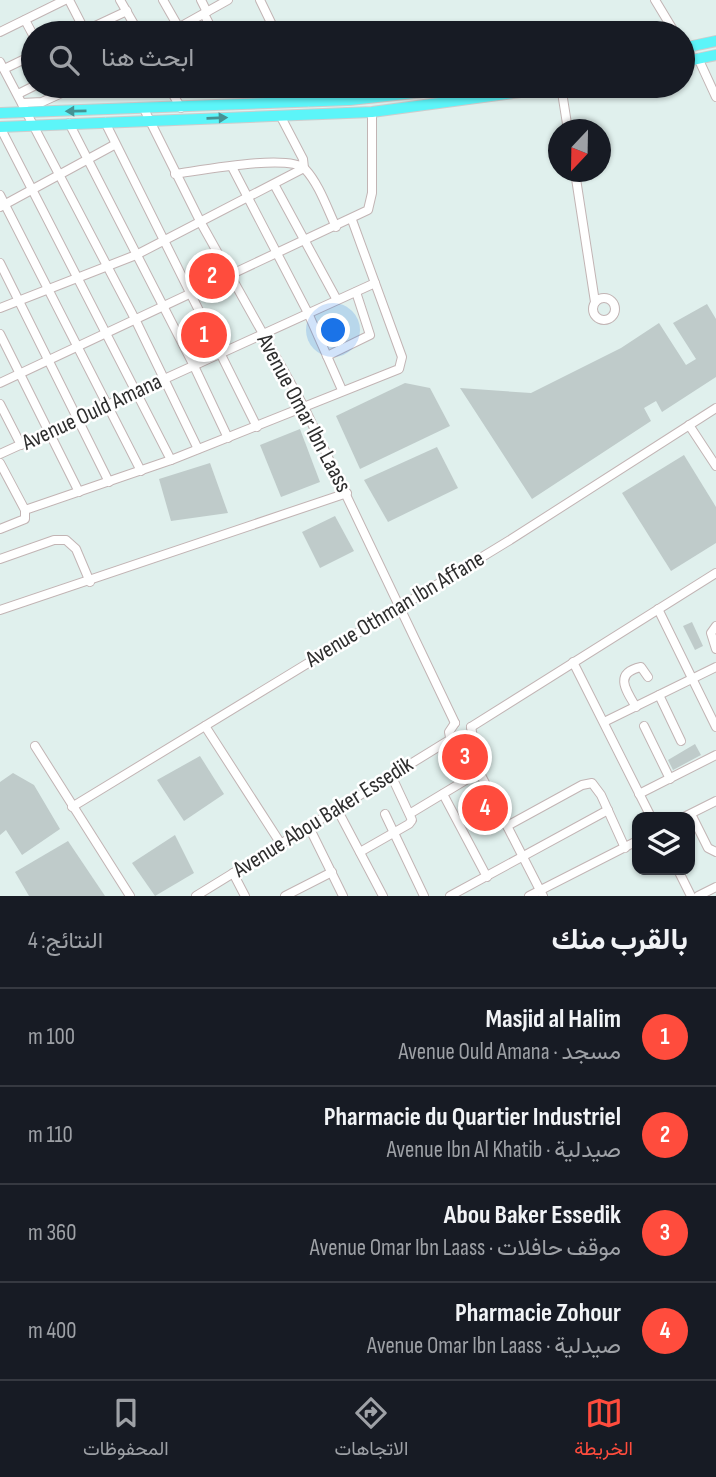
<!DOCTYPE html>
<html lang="ar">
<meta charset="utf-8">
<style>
body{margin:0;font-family:"Sofia Sans Condensed",Vazirmatn,sans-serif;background:#242831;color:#f1f3f6;direction:rtl}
.controls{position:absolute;right:21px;bottom:21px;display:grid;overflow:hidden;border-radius:14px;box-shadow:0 2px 5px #0004}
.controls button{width:63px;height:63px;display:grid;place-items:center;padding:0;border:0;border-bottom:2px solid #363941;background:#171b24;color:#f1f3f6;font:35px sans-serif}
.compass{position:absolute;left:548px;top:119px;width:63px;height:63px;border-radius:50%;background:#171b24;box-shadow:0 2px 5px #0004;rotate:202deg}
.you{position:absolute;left:334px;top:331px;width:24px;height:24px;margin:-18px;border:5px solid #fff;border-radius:50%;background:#1a73e8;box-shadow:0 0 0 10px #1a73e833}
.badge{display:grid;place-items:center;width:46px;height:46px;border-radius:50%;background:#ff4c3d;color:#fff;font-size:23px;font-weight:700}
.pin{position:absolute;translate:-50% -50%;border:4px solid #fff;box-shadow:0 2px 7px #0006}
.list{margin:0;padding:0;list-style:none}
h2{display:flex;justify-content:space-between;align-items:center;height:91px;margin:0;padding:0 28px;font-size:30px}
h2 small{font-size:23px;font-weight:400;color:#9ea1a6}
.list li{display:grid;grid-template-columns:46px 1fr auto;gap:21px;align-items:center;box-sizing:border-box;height:98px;padding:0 28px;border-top:2px solid #363941}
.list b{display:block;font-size:26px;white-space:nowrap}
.list p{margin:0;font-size:23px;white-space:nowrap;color:#9ea1a6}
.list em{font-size:23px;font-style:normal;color:#9ea1a6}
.icon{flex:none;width:38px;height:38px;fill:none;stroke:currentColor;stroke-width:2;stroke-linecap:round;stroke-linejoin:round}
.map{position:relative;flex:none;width:716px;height:896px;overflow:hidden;direction:ltr}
.search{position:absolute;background:#171b24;box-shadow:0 2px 5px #0004;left:21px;right:21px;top:21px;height:77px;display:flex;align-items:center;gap:18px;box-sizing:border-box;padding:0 24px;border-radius:38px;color:#9ea1a6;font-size:26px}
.sheet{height:483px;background:#171b24}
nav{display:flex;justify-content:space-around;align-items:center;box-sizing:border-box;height:98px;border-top:2px solid #363941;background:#171b24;font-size:19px;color:#9ea1a6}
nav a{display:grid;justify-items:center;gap:4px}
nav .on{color:#ff4c3d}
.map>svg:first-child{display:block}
.building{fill:#bfcbca}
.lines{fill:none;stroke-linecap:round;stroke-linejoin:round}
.minor-casing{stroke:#c2b4b4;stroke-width:10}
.major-casing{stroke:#cdcdcd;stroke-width:12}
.minor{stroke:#fff;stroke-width:8}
.major{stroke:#5cf5f9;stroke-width:10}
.oneway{fill:#459294}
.labels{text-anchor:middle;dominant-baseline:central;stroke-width:5;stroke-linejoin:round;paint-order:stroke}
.street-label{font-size:23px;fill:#2e2e2e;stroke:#fff}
</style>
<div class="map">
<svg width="716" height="896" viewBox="0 0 716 896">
<rect width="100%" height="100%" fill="#e0f0ed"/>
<!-- building -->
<g class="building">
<polygon points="707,304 716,319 716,377 662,412 656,401 644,408 651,421 532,499 460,388 531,393 621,348 659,323 686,365 696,359 673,323"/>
<polygon points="405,383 430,388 450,426 360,469 336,416"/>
<polygon points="300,429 320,482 281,497 260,445"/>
<polygon points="437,447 458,488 388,522 364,480"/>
<polygon points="684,455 716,507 716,543 671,571 622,493"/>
<polygon points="210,463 228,513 171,521 159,479"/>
<polygon points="335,516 354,551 320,568 302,532"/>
<polygon points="692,622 703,646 695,650 683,626"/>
<polygon points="695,744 701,755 673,770 668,760"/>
<polygon points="200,756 224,794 184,821 157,780"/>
<polygon points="13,773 34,785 60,829 22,855 6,830 0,835 0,782"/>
<polygon points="175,835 194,873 155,896 132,863"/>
<polygon points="68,841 105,896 29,896 15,872"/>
</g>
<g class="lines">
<defs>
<g id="minor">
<polyline points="69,0 85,31"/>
<polyline points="120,0 139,33"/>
<polyline points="163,0 179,28"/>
<polyline points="201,0 207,12"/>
<polyline points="260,0 276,33"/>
<polyline points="655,0 675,33"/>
<polyline points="204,14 214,33"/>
<polyline points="25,20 33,35"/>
<polyline points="0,32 65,0"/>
<polyline points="80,33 127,11"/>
<polyline points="169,33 228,0"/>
<polyline points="698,58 716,97"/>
<polyline points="0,62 136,321 198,449"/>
<polyline points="4,69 33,55"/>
<polyline points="168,86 181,108"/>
<polyline points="302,86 309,102"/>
<polyline points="561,86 568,130"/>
<polyline points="18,94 34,86"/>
<polyline points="22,103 42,102 77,86"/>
<polyline points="144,109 201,223 304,407 455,723"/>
<polyline points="105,122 257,427"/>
<polyline points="69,123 194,366 228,438"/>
<polyline points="0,127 171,460"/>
<polyline points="232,167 308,313 342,390"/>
<polyline points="575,172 595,302"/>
<path d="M175 174C198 171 289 153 305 169 319 184 327 208 336 227"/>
<polyline points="275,186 337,300"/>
<polyline points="0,195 141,471"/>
<polyline points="0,207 114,145"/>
<polyline points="0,263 109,482"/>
<circle cx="604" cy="309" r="11"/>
<polyline points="0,308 136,255 304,168 303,159 281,117"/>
<polyline points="0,334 79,492"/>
<polyline points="327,356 370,335 356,292"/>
<polyline points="0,383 368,210 372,193 372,112"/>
<polyline points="0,404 21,445"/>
<polyline points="689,425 716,466"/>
<polyline points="0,454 375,283"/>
<polyline points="0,463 25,510"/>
<polyline points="25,510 171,460 399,369 402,357 352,220"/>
<polyline points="0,529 25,519 25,510"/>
<polyline points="0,559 54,540 66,540 76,549 90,582"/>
<polyline points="658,609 716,727"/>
<polyline points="0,610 347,493"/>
<polyline points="716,626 711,633 716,649"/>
<polyline points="573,662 651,817"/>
<polyline points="659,695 681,741"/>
<path d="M636 707C625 689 614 673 641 667L648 677"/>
<polyline points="604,722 716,667"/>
<path d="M455 723 449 732C450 741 456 746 465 744"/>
<polyline points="205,726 281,844"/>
<polyline points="644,726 670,779"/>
<polyline points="471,727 716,573"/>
<polyline points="465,744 543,896"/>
<polyline points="465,744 473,737 471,727"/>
<polyline points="35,746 130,896"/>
<polyline points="443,794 487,877"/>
<polyline points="639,794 716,755"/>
<polyline points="72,807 510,540 716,408"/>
<polyline points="337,809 383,896"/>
<polyline points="411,813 479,772"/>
<polyline points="385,814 424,896"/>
<polyline points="691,814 708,848 716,852"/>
<polyline points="684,817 716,801"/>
<polyline points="507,826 582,785 592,783 601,795 625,848"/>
<polyline points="309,827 343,896"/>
<polyline points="360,852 409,824 412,820 391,775"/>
<polyline points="678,870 691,896"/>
<polyline points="233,873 245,896"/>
<polyline points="196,896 451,739"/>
<polyline points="285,896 332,872"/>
<polyline points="450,896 608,810"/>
<polyline points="529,896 637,841"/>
<polyline points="698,896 716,887"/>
</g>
<g id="major">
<polyline points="683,48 716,41"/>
<polyline points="683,62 716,55"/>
<polyline points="0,113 350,100 477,86"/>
<polyline points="0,127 372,112 566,86"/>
</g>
</defs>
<!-- minor casing -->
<use href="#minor" class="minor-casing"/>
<!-- major casing -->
<use href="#major" class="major-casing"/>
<!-- minor -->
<use href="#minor" class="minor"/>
<!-- major -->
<use href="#major" class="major"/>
</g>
<!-- one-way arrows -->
<defs><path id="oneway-solid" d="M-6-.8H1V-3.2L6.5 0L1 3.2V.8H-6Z" transform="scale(1.75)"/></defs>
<g class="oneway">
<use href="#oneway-solid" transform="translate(76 111) rotate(179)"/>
<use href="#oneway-solid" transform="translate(217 118) rotate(-2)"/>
</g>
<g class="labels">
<!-- street labels -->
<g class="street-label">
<text transform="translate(92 412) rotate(-25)">Avenue Ould Amana</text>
<text transform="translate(304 413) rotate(62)">Avenue Omar Ibn Laass</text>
<text transform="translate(395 609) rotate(-31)">Avenue Othman Ibn Affane</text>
<text transform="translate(323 817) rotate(-32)">Avenue Abou Baker Essedik</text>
</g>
</g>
</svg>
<div class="controls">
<button><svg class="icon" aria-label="layers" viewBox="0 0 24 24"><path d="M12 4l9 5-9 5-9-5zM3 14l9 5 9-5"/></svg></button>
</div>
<svg class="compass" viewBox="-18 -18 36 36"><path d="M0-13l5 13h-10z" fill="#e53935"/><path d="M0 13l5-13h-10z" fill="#9ea1a6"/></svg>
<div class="you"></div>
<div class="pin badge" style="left:204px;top:335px">1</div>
<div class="pin badge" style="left:212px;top:276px">2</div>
<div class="pin badge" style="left:465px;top:757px">3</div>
<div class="pin badge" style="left:485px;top:808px">4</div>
<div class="search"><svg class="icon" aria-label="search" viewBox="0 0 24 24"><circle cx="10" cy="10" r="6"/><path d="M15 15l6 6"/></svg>ابحث هنا</div>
</div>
<section class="sheet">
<h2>بالقرب منك<small>النتائج: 4</small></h2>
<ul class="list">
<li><span class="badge">1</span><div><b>Masjid al Halim</b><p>مسجد · Avenue Ould Amana</p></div><em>100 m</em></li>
<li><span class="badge">2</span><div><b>Pharmacie du Quartier Industriel</b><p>صيدلية · Avenue Ibn Al Khatib</p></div><em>110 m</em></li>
<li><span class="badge">3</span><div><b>Abou Baker Essedik</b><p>موقف حافلات · Avenue Omar Ibn Laass</p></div><em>360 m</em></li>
<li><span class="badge">4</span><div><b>Pharmacie Zohour</b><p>صيدلية · Avenue Omar Ibn Laass</p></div><em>400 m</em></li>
</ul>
</section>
<nav>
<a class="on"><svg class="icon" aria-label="map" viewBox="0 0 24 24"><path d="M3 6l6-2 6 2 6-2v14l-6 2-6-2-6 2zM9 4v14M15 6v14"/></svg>الخريطة</a>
<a><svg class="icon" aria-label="directions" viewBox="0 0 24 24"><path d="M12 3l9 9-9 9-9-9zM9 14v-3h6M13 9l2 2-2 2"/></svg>الاتجاهات</a>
<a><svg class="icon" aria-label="saved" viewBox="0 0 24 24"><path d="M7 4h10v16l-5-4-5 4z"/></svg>المحفوظات</a>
</nav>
